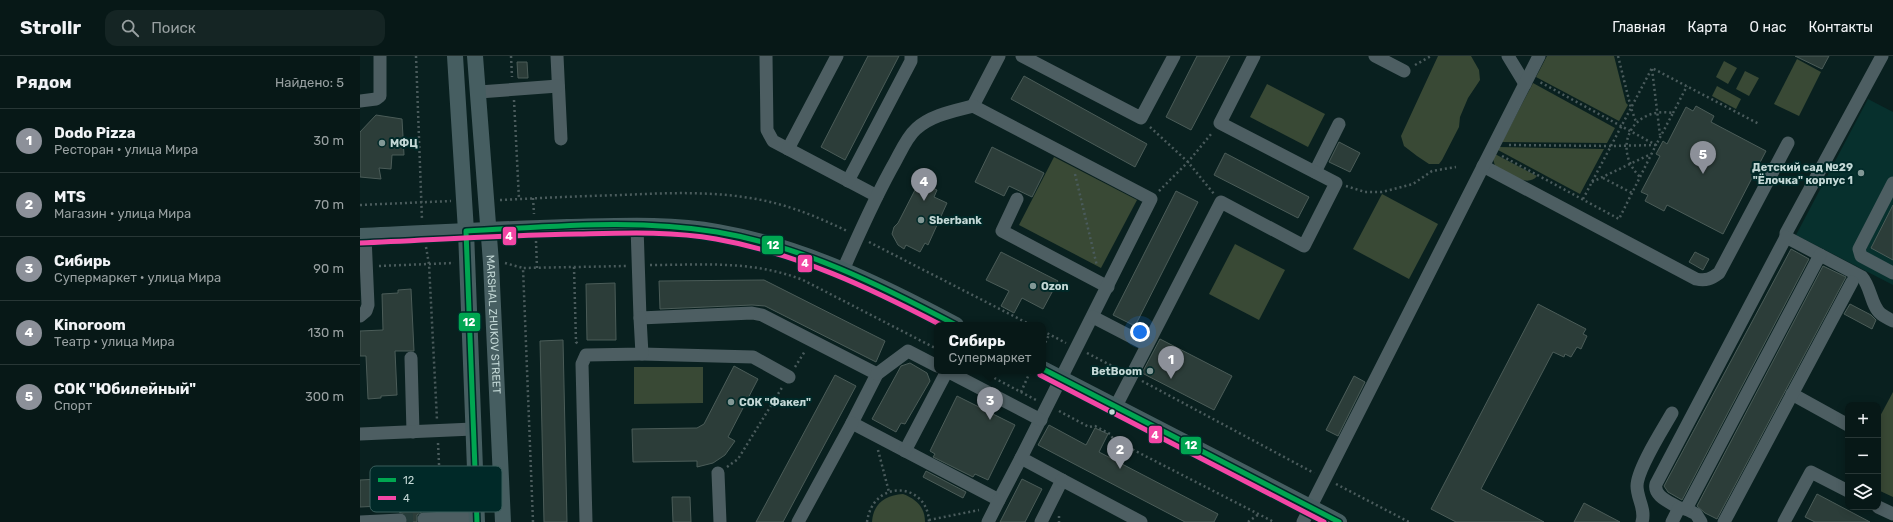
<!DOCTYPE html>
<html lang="ru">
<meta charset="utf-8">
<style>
body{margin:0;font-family:Rubik,sans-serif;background:#152524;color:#f1f3f6}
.controls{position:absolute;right:12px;bottom:12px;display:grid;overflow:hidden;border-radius:8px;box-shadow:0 2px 10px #0003}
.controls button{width:36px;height:36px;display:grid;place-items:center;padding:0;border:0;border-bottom:1px solid #283736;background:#071817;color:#f1f3f6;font:20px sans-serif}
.you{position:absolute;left:780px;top:276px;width:14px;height:14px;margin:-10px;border:3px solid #fff;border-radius:50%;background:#1a73e8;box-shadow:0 0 0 6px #1a73e833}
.badge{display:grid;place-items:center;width:26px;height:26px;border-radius:50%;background:#8c9099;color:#fff;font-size:13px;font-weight:700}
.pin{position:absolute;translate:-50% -33px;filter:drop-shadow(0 1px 2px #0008)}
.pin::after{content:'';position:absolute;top:21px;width:14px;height:12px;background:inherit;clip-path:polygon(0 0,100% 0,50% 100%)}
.popup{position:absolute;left:574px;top:266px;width:112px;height:52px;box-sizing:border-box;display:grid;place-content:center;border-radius:8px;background:#071817;filter:drop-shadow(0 1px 3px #0005);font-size:13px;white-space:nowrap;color:#98a0a1}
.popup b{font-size:15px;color:#f1f3f6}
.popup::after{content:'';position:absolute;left:50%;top:100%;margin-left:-8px;border:8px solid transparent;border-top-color:#071817}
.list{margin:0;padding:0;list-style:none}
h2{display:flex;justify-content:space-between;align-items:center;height:52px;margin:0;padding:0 16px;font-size:17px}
h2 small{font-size:13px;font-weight:400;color:#98a0a1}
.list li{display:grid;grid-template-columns:26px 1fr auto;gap:12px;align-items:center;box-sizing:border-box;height:64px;padding:0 16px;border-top:1px solid #283736}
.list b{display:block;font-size:15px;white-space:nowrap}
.list p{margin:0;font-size:13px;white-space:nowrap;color:#98a0a1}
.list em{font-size:13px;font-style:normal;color:#98a0a1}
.icon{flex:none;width:22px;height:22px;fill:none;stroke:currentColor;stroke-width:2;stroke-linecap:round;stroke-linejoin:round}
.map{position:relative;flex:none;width:1533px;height:466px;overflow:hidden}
header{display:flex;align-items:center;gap:24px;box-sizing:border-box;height:56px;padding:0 20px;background:#071817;border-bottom:1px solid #283736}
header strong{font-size:19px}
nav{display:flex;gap:22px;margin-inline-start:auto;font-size:14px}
.search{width:280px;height:36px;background:#152524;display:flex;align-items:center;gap:10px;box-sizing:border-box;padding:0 14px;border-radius:12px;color:#98a0a1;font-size:15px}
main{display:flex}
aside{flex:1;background:#071817}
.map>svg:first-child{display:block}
.built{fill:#07302d}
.green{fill:#394935}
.building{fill:#2c3d39;stroke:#4b5c58}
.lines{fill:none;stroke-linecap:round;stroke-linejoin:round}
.minor-tunnel{stroke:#253c3a;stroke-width:13;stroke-dasharray:13 6;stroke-linecap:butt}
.path{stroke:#4a5b5c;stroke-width:2.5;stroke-dasharray:2 3;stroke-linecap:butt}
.minor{stroke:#4d5e62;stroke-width:13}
.major{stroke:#465e61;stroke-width:16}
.bus-1-casing{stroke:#002928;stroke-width:8}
.bus-2-casing{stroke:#002928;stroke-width:8}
.bus-1{stroke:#00a651;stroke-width:5}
.bus-2{stroke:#f346a5;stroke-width:5}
.poi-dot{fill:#829896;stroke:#002928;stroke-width:1.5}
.bus-dot{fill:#c3d8d6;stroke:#002928;stroke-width:1.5}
.labels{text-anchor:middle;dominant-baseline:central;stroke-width:4;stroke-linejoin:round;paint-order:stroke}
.poi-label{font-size:11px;font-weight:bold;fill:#c3d8d6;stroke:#002928;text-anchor:start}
.street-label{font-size:11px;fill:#c3d8d6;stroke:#002928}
.key{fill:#002928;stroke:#3a5e5c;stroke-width:1}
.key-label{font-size:11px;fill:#c3d8d6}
.line-badge{stroke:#002928;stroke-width:1.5}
.badge-label{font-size:11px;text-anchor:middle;font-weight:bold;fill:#fff}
</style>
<header>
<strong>Strollr</strong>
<div class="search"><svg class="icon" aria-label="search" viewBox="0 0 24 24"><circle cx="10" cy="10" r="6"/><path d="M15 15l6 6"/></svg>Поиск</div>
<nav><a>Главная</a><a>Карта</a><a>О нас</a><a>Контакты</a></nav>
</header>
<main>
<aside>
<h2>Рядом<small>Найдено: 5</small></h2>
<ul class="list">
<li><span class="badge">1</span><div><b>Dodo Pizza</b><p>Ресторан · улица Мира</p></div><em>30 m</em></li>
<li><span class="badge">2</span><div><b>MTS</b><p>Магазин · улица Мира</p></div><em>70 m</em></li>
<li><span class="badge">3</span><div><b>Сибирь</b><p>Супермаркет · улица Мира</p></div><em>90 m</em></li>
<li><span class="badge">4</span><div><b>Kinoroom</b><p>Театр · улица Мира</p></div><em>130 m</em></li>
<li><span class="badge">5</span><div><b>СОК &quot;Юбилейный&quot;</b><p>Спорт</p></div><em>300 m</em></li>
</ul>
</aside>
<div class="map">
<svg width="1533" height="466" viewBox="0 0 1533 466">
<rect width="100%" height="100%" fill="#09201f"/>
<!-- built -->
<polygon class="built" points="1508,43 1533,56 1533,229 1436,179"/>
<!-- green -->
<g class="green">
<polygon points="1078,0 1111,0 1119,14 1120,24 1108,42 1100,61 1099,71 1082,104 1079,108 1069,108 1057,100 1044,90 1041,80"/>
<polygon points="1187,0 1254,0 1266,47 1268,49 1259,65 1176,21"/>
<polygon points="1437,3 1461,16 1439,60 1414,48"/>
<polygon points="1364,5 1377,12 1368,28 1356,21"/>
<polygon points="1385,15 1399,22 1389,40 1376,33"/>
<polygon points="1173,27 1255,72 1247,87 1142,86"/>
<polygon points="907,28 965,58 948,91 890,61"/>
<polygon points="1357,30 1381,43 1376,53 1352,40"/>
<polygon points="1139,91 1244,93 1220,138 1138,94"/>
<path d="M1135 98 1177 120C1167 133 1145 115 1135 110L1133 103Z"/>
<polygon points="694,101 777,144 741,212 659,169"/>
<polygon points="1022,138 1078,168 1049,223 993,193"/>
<polygon points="875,188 925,214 899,264 849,238"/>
<polygon points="274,311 343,311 343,347 274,348"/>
<polygon points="1533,336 1533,441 1518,434 1518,364"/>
<path d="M543 438C556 443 565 451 565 466H512C513 448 525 439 543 438Z"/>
</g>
<!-- building -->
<g class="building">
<polygon points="508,0 539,0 485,104 461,91"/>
<polygon points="837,0 870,0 831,74 806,61"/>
<polygon points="1435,0 1469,0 1462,13"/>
<polygon points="157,6 167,6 168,22 158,22"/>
<polygon points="664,20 787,88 775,111 651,43"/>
<polygon points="1336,50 1354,60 1351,66 1406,95 1363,178 1307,149 1304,155 1285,145 1288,139 1281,136 1300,100 1296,98 1303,85 1307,88 1326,51 1333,55"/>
<polygon points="16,59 42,63 44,99 32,99 31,113 19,112 21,123 0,121 0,76"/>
<polygon points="979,86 1000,97 990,116 969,106"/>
<polygon points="632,91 684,117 672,141 649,130 644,140 615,126"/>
<polygon points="865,97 949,141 938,162 854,119"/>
<polygon points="562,127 577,134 574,141 587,147 568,189 565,187 560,196 546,189 544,193 538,189 532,178 534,171 538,167 556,132 559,133"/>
<polygon points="816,135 838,146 775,270 753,259"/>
<polygon points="1533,149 1533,204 1511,192"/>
<polygon points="1431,193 1449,203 1322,444 1308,436 1304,430"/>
<polygon points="641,196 698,225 683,253 662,242 654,257 641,250 649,235 626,224"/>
<polygon points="1335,196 1349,203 1343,214 1329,206"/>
<polygon points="1463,210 1486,221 1357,463 1345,457 1337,450"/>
<polygon points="404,224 525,285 516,306 405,250 392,249 300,253 299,225"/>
<polygon points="255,227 256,284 227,284 226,228"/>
<polygon points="51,233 54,295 35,295 37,339 21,340 21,342 8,343 6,300 0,300 0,275 23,274 22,238 38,237 38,234"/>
<polygon points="1178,248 1226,273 1223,278 1227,280 1221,293 1217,291 1211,301 1205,298 1204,301 1193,296 1121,433 1184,466 1096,466 1071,453"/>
<polygon points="1490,248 1511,259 1516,264 1512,273 1484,258"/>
<polygon points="800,283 872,320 854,354 782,317"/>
<polygon points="203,284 207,466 184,466 180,285"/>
<polygon points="550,307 567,317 570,325 545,368 541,367 536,376 512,363 541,310"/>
<polygon points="374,310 398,323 368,381 375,385 365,399 353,407 337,411 337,405 273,406 272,373 337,372 344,368"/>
<polygon points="475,319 496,330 423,466 396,466"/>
<polygon points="994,320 1005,326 978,380 966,374"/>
<polygon points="597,340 655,369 628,424 615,418 613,421 573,401 575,398 570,395"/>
<polygon points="689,369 726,389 735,372 748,378 739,396 858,458 854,466 825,466 678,389"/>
<polygon points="566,415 606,436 603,442 563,421"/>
<polygon points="20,423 20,428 58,427 59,447 63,446 63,455 57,459 57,466 48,466 46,459 39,456 39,454 22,455 21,450 0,451 0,424"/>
<polygon points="662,423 682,433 665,466 640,466"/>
<polygon points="1457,438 1510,466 1455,466 1445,461"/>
<polygon points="312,441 330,441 331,466 313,466"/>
<polygon points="1224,447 1260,466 1214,466"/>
</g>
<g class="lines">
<!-- minor-tunnel -->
<polyline class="minor-tunnel" points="40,464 64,463"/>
<!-- path -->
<g class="path">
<polyline points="56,0 62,164"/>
<polyline points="151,0 152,21"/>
<polyline points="1258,0 1271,52 1276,66"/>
<polyline points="1055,9 1071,0"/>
<polyline points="1292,13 1300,79"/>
<polyline points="154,44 159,143"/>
<polyline points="1313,57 1327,30"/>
<polyline points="790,71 828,106 854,138"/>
<path d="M1149 89 1252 90 1296 89 1313 57C1272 50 1251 92 1280 121"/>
<polyline points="1142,100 1259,163 1296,89 1178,25"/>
<polyline points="715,118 737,210"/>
<polyline points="1243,122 1272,137"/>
<polyline points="1232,126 1291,98"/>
<polyline points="986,130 1005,136 1022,136 1053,128 1072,115 1096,111"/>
<polyline points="799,135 828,106 852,77"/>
<polyline points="173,142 174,158"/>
<polyline points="1223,143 1292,12 1399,68"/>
<path d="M140 144C181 142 221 140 262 139 305 137 347 135 390 142 424 147 456 160 487 175"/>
<polyline points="0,149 91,145"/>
<polyline points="176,185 177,212"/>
<polyline points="509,186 671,269"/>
<polyline points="66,191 69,208 77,364"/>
<polyline points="145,207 163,212"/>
<path d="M290 209C343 209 392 204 443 224L577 293"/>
<polyline points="19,210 94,207"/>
<polyline points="214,211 216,286 219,289"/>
<polyline points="683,275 706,287"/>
<polyline points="683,291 689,279"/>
<polyline points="727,297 762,315"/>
<polyline points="435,311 445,295"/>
<polyline points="621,315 676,344"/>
<polyline points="782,325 954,417"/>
<polyline points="661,336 670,316"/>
<polyline points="699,355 729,371 735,370 750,378 754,384 914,466"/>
<polyline points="78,387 81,450"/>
<polyline points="518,394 529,436"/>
<polyline points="367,411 378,403 423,330"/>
<polyline points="976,428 1049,466"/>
<polyline points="62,443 80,443"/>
<polyline points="699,460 699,466"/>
<polyline points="569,464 619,454"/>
<polyline points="173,466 163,212 267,210"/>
<path d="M507 466C513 422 568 426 569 466"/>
<polyline points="888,466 899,458"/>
</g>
<!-- minor -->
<g class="minor">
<polyline points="197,0 201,83"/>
<polyline points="406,0 407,74 413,85 517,140"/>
<polyline points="662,0 781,62 814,0"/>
<polyline points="1015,0 1044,15"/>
<polyline points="1148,0 1165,28"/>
<path d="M1522 0 1426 177V181L1502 221C1511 231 1511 250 1521 258 1525 261 1529 263 1533 265"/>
<polyline points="119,36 198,30"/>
<polyline points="0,45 16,43 20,40 20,0"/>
<polyline points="613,50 639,0"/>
<polyline points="428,93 477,0"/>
<path d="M1123 110 1336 223C1346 225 1351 223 1359 217L1428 87"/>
<polyline points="955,116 979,68"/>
<polyline points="488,125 551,5 551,0"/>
<polyline points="1533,127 1499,193 1501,200 1533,217"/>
<polyline points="657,143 642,175 748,231"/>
<polyline points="277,170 280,262 392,257 402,259 517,318 492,367 639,444 661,402"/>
<path d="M483 214C499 178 515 141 535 106 541 95 547 81 556 73 571 59 594 55 613 50L791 143 661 402 702 424 681 466"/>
<polyline points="0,260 6,255 8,249 5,180"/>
<polyline points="733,261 787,289"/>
<polyline points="282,298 393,301 429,321"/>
<polyline points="51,302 53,376"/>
<polyline points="517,318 548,295 577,310"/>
<polyline points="1432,338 1488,369"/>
<polyline points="756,350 861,146 944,190 976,127 860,67 894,0"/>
<polyline points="0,378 113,373"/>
<polyline points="545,395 587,315 681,364"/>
<polyline points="358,417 360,466"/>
<polyline points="702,424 781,466"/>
<polyline points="1518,451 1533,458"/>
<path d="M1319 452C1310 446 1293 440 1296 428L1426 181"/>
<polyline points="1326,453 1336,458 1341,466"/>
<polyline points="64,463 117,461"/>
<polyline points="0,466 40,464"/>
<polyline points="226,466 222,308 226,299 282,298 280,262"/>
<polyline points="438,466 492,367"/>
<polyline points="628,466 639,444"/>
<polyline points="943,466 1179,0"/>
<path d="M1282 466C1286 453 1277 443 1277 430 1277 413 1303 373 1312 357"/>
<polyline points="1312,466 1319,452 1326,453 1460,199"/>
<polyline points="1364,466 1492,226"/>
<polyline points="1424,466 1451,416 1488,435"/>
</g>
<!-- major -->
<g class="major">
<polyline points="95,0 106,175 117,466"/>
<path id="s1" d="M115 0 131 207 143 466"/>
<path d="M0 180C69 177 138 173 207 171 257 170 309 167 358 176 443 191 521 229 596 269"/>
<polyline points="683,313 979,466"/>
</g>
<defs>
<g id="bus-1">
<polyline points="683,313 979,466"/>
<path d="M117 466 106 175C189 171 274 162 357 176 442 190 520 229 596 269"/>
</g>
<g id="bus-2">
<path d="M0 187C73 184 145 179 218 178 264 177 311 175 356 183 436 197 510 232 581 269"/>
<polyline points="680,319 964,466"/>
</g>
</defs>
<!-- bus-1 casing -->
<use href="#bus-1" class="bus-1-casing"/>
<!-- bus-2 casing -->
<use href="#bus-2" class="bus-2-casing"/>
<!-- bus-1 -->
<use href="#bus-1" class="bus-1"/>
<!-- bus-2 -->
<use href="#bus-2" class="bus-2"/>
</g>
<!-- markers -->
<g class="poi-dot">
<circle cx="22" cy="87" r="4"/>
<circle cx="1501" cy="117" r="4"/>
<circle cx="561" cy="164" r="4"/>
<circle cx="673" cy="230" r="4"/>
<circle cx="790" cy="315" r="4"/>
<circle cx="371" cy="346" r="4"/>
</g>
<circle class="bus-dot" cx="752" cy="356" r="3.5"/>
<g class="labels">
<!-- poi labels -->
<g class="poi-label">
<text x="30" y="87">МФЦ</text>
<text x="1493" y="111" text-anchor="end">Детский сад №29<tspan x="1493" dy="13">"Ёлочка" корпус 1</tspan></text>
<text x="569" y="164">Sberbank</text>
<text x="681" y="230">Ozon</text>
<text x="782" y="315" text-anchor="end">BetBoom</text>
<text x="379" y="346">СОК "Факел"</text>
</g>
<!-- street labels -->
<g class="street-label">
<text stroke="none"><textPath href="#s1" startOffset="269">MARSHAL ZHUKOV STREET</textPath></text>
</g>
</g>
<!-- legend -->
<rect x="10" y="410" width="132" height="46" rx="6" class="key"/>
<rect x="18" y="422" width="18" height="4" fill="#00a651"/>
<rect x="18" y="440" width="18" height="4" fill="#f346a5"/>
<g class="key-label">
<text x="43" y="428">12</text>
<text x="43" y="446">4</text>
</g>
<g class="line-badge">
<rect x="142" y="170" width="15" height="20" rx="4" fill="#f346a5"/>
<rect x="401" y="179" width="23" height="20" rx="4" fill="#00a651"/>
<rect x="437" y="198" width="16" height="19" rx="4" fill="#f346a5"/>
<rect x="98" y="256" width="23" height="20" rx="4" fill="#00a651"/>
<rect x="788" y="369" width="15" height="19" rx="4" fill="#f346a5"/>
<rect x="820" y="380" width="22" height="19" rx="4" fill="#00a651"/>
</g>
<g class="badge-label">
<text x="149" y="184">4</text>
<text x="413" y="193">12</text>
<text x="445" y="211">4</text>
<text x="109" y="270">12</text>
<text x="795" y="383">4</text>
<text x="831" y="393">12</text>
</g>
</svg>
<div class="controls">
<button>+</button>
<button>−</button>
<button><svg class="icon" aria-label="layers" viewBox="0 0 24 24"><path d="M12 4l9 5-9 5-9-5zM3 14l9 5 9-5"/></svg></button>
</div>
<div class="you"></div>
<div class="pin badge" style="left:811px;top:323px">1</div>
<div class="pin badge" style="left:760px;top:413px">2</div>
<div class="pin badge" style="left:630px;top:364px">3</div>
<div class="popup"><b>Сибирь</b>Супермаркет</div>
<div class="pin badge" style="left:564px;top:145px">4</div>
<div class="pin badge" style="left:1343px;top:118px">5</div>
</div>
</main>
